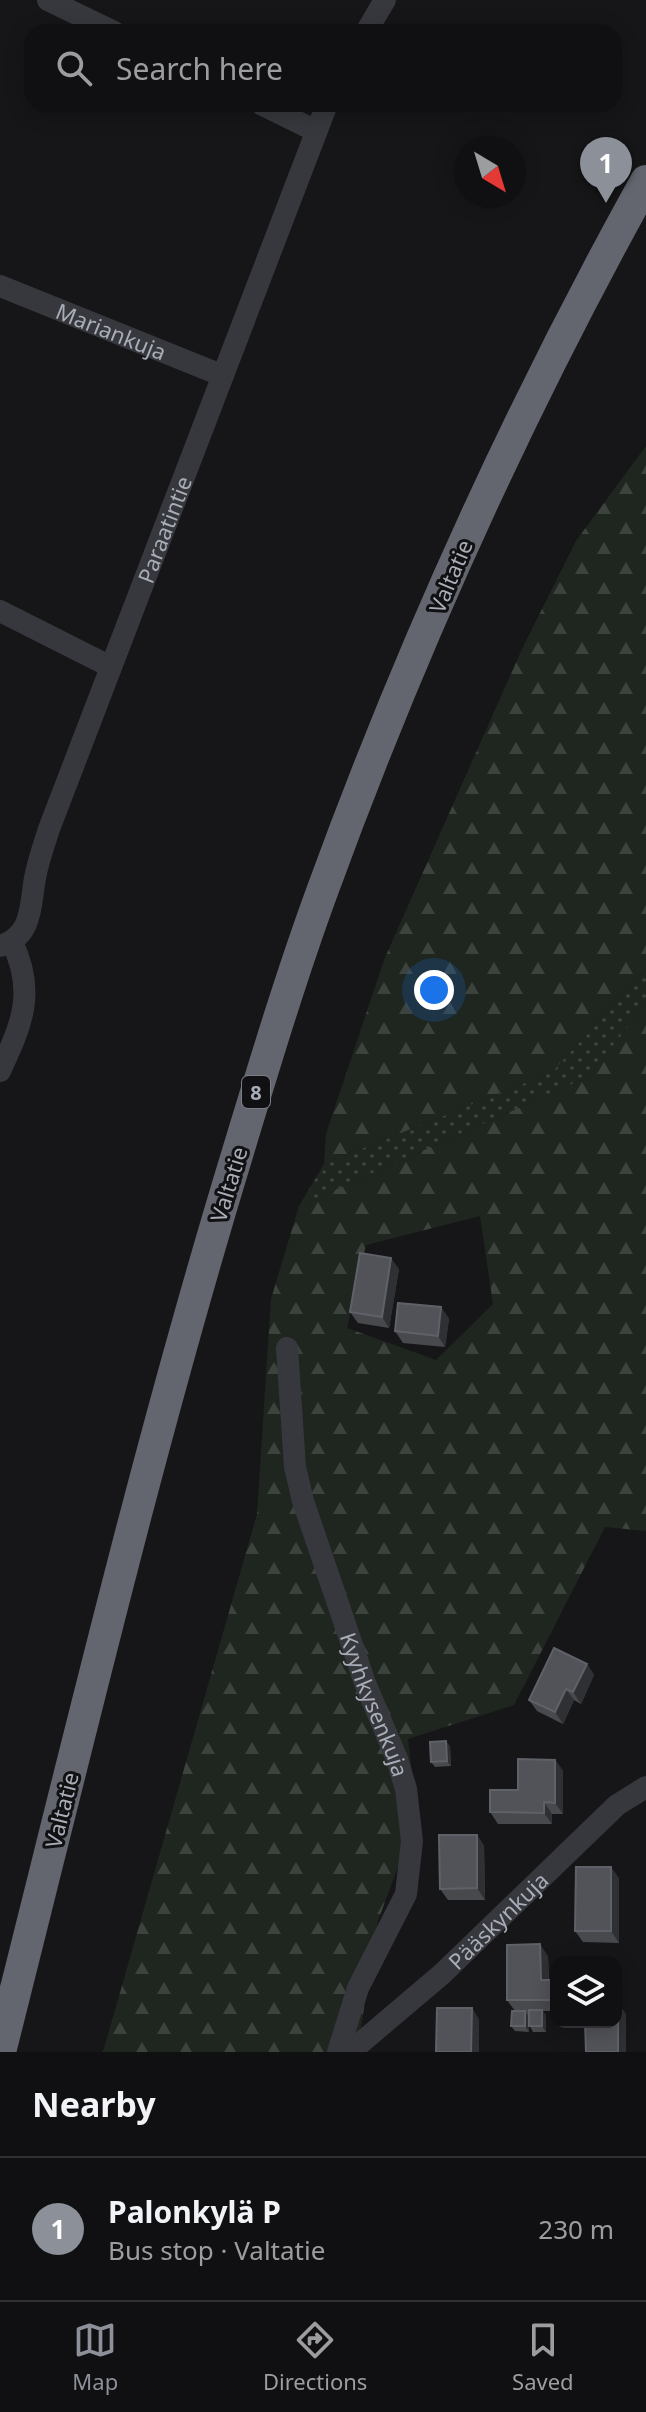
<!DOCTYPE html>
<meta charset="utf-8">
<style>
body{margin:0;font-family:"Noto Sans",sans-serif;background:#1e1e20;color:#f1f3f6}
.controls{position:absolute;right:24px;bottom:24px;display:grid;overflow:hidden;border-radius:16px;box-shadow:0 4px 20px #0003}
.controls button{width:72px;height:72px;display:grid;place-items:center;padding:0;border:0;border-bottom:2px solid #303032;background:#101012;color:#f1f3f6;font:40px sans-serif}
.compass{position:absolute;left:454px;top:136px;width:72px;height:72px;border-radius:50%;background:#101012;box-shadow:0 4px 20px #0003;rotate:142deg}
.you{position:absolute;left:434px;top:990px;width:28px;height:28px;margin:-20px;border:6px solid #fff;border-radius:50%;background:#1a73e8;box-shadow:0 0 0 12px #1a73e833}
.badge{display:grid;place-items:center;width:52px;height:52px;border-radius:50%;background:#8c9099;color:#fff;font-size:26px;font-weight:700}
.pin{position:absolute;translate:-50% -66px;filter:drop-shadow(0 2px 4px #0008)}
.pin::after{content:'';position:absolute;top:42px;width:28px;height:24px;background:inherit;clip-path:polygon(0 0,100% 0,50% 100%)}
.list{margin:0;padding:0;list-style:none}
h2{display:flex;justify-content:space-between;align-items:center;height:104px;margin:0;padding:0 32px;font-size:34px}
h2 small{font-size:26px;font-weight:400;color:#9c9d9f}
.list li{display:grid;grid-template-columns:52px 1fr auto;gap:24px;align-items:center;box-sizing:border-box;height:144px;padding:0 32px;border-top:2px solid #303032}
.list b{display:block;font-size:30px;white-space:nowrap}
.list p{margin:0;font-size:26px;white-space:nowrap;color:#9c9d9f}
.list em{font-size:26px;font-style:normal;color:#9c9d9f}
.icon{flex:none;width:44px;height:44px;fill:none;stroke:currentColor;stroke-width:2;stroke-linecap:round;stroke-linejoin:round}
.map{position:relative;flex:none;width:646px;height:2052px;overflow:hidden}
.search{position:absolute;background:#101012;box-shadow:0 4px 20px #0003;left:24px;right:24px;top:24px;height:88px;display:flex;align-items:center;gap:20px;box-sizing:border-box;padding:0 28px;border-radius:24px;color:#9c9d9f;font-size:30px}
.sheet{height:248px;background:#101012}
nav{display:flex;justify-content:space-around;align-items:center;box-sizing:border-box;height:112px;border-top:2px solid #303032;background:#101012;font-size:22px;color:#9c9d9f}
nav a{display:grid;justify-items:center;gap:4px}
nav .on{color:#8c9099}
.map>svg:first-child{display:block}
.grass{fill:url(#grass-dots)}
.forest{fill:url(#forest-firs);fill-rule:evenodd}
.lines{fill:none;stroke-linecap:round;stroke-linejoin:round}
.minor{stroke:#37383d;stroke-width:22}
.highway{stroke:#63666e;stroke-width:32}
.wall{fill:#47494d}
.shaded-wall{fill:#2f3033}
.building{fill:#525359;stroke:#5f6168;stroke-width:2}
.labels{text-anchor:middle;dominant-baseline:central;stroke-width:6;stroke-linejoin:round;paint-order:stroke}
.shield{fill:#111113;stroke:#7b7e86;stroke-width:2}
.shield-label{font-size:20px;font-weight:bold;fill:#a8adb8}
.street-label{font-size:22px;fill:#a8adb8;stroke:#111113}
</style>
<div class="map">
<svg width="646" height="2052" viewBox="0 0 646 2052">
<defs>
<pattern id="grass-dots" width="8" height="8" patternUnits="userSpaceOnUse" patternTransform="scale(2)"><rect width="8" height="8" fill="#1e261f"/><path d="M2 2h.1M6 6h.1" fill="none" stroke="#3c433d" stroke-width="1.8" stroke-linecap="round"/></pattern>
<pattern id="forest-firs" width="22" height="20" patternUnits="userSpaceOnUse" patternTransform="scale(2)"><rect width="22" height="20" fill="#1e261f"/><path d="M5 1l3.5 6h-7zM16 11l3.5 6h-7z" fill="#3c433d"/></pattern>
</defs>
<rect width="100%" height="100%" fill="#161618"/>
<!-- grass -->
<polygon class="grass" points="646,969 646,1003 590,1076 299,1206 324,1164 552,1072"/>
<!-- forest -->
<g class="forest">
<polygon points="646,446 646,969 552,1072 324,1164 326,1134 384,960 523,647 576,541"/>
<path d="M646 1003V1531L605 1527 514 1705 408 1739 417 1815 378 1921 357 2052H103L257 1514 271 1299 299 1206 590 1076ZM480 1216 493 1304 436 1360 347 1328 366 1245Z"/>
</g>
<g class="lines">
<!-- minor -->
<g class="minor">
<polyline points="48,0 114,32"/>
<polyline points="366,32 385,0"/>
<polyline points="261,104 314,130"/>
<path id="s1" d="M0 286 221 375"/>
<polyline points="0,611 111,667"/>
<path id="s2" d="M0 946C33 936 30 906 35 878 38 861 44 845 49 829L327 104"/>
<path d="M0 1071C22 1024 36 992 12 942"/>
<path id="s3" d="M287 1348 295 1467 303 1501 365 1683 397 1759 406 1789 412 1841 406 1894 358 1988 338 2052"/>
<path id="s4" d="M350 2052 442 1974 617 1805 646 1787"/>
</g>
<!-- highway -->
<path class="highway" d="M0 2052C76 1752 147 1450 237 1155 264 1066 291 976 323 889 412 645 520 408 646 181"/>
</g>
<!-- wall -->
<g class="wall">
<polygon points="399,1269 389,1328 358,1323 350,1312"/>
<polygon points="441,1307 449,1319 445,1347 403,1343 395,1331"/>
<polygon points="587,1664 594,1675 581,1704 574,1700 563,1724 537,1711 529,1700"/>
<polygon points="446,1741 450,1747 451,1766 435,1767 431,1762"/>
<polygon points="555,1760 563,1771 563,1814 552,1814 552,1824 498,1824 490,1812"/>
<polygon points="477,1835 484,1846 485,1900 448,1900 440,1889"/>
<polygon points="619,1878 619,1943 583,1942 575,1931"/>
<polygon points="548,1956 549,1980 556,1980 556,2011 543,2011 546,2016 546,2032 533,2032 529,2024 529,2032 515,2031 511,2026 515,2011 507,2000"/>
</g>
<!-- shaded-wall -->
<g class="shaded-wall">
<polygon points="391,1258 399,1269 389,1328 382,1317"/>
<polygon points="441,1307 449,1319 445,1347 438,1336"/>
<polygon points="587,1664 594,1675 581,1704 573,1692"/>
<polygon points="566,1689 574,1700 563,1724 555,1712"/>
<polygon points="446,1741 450,1747 451,1766 447,1761"/>
<polygon points="555,1760 563,1771 563,1814 555,1803"/>
<polygon points="544,1802 552,1814 552,1824 544,1813"/>
<polygon points="477,1835 484,1846 485,1900 477,1888"/>
<polygon points="611,1867 619,1878 619,1943 611,1931"/>
<polygon points="540,1944 548,1956 549,1992 541,1980"/>
<polygon points="618,2003 626,2014 626,2052 618,2052"/>
<polygon points="472,2008 479,2019 479,2052 471,2052"/>
<polygon points="542,2010 546,2016 546,2032 542,2026"/>
<polygon points="525,2011 529,2017 529,2032 525,2026"/>
</g>
<!-- building -->
<g class="building">
<polygon points="360,1253 391,1258 382,1317 350,1312"/>
<polygon points="398,1303 441,1307 438,1336 395,1331"/>
<polygon points="554,1648 587,1664 573,1692 566,1689 555,1712 529,1700"/>
<polygon points="446,1741 447,1761 431,1762 430,1742"/>
<polygon points="518,1759 555,1760 555,1803 544,1802 544,1813 490,1812 490,1790 518,1790"/>
<polygon points="439,1835 477,1835 477,1888 440,1889"/>
<polygon points="576,1867 611,1867 611,1931 575,1931"/>
<polygon points="540,1944 541,1980 556,1980 556,2000 507,2000 507,1945"/>
<polygon points="616,2003 618,2003 618,2052 586,2052 585,2022 616,2022"/>
<polygon points="437,2008 472,2008 471,2052 436,2052"/>
<rect x="529" y="2010" width="13" height="16"/>
<polygon points="512,2011 525,2011 525,2026 511,2026"/>
</g>
<g class="labels">
<!-- shield labels -->
<rect class="shield" x="242" y="1076" width="28" height="32" rx="6"/>
<g class="shield-label">
<text x="256" y="1092">8</text>
</g>
<!-- street labels -->
<g class="street-label">
<text stroke="none"><textPath href="#s1" startOffset="120">Mariankuja</textPath></text>
<text stroke="none"><textPath href="#s2" startOffset="454">Paraatintie</textPath></text>
<text transform="translate(450 576) rotate(-67)">Valtatie</text>
<text transform="translate(228 1184) rotate(-73)">Valtatie</text>
<text stroke="none"><textPath href="#s3" startOffset="370">Kyyhkysenkuja</textPath></text>
<text transform="translate(61 1810) rotate(-76)">Valtatie</text>
<text stroke="none"><textPath href="#s4" startOffset="198">Pääskynkuja</textPath></text>
</g>
</g>
</svg>
<div class="controls">
<button><svg class="icon" aria-label="layers" viewBox="0 0 24 24"><path d="M12 4l9 5-9 5-9-5zM3 14l9 5 9-5"/></svg></button>
</div>
<svg class="compass" viewBox="-18 -18 36 36"><path d="M0-13l5 13h-10z" fill="#e53935"/><path d="M0 13l5-13h-10z" fill="#9c9d9f"/></svg>
<div class="you"></div>
<div class="pin badge" style="left:606px;top:203px">1</div>
<div class="search"><svg class="icon" aria-label="search" viewBox="0 0 24 24"><circle cx="10" cy="10" r="6"/><path d="M15 15l6 6"/></svg>Search here</div>
</div>
<section class="sheet">
<h2>Nearby<small></small></h2>
<ul class="list">
<li><span class="badge">1</span><div><b>Palonkylä P</b><p>Bus stop · Valtatie</p></div><em>230 m</em></li>
</ul>
</section>
<nav>
<a class="on"><svg class="icon" aria-label="map" viewBox="0 0 24 24"><path d="M3 6l6-2 6 2 6-2v14l-6 2-6-2-6 2zM9 4v14M15 6v14"/></svg>Map</a>
<a><svg class="icon" aria-label="directions" viewBox="0 0 24 24"><path d="M12 3l9 9-9 9-9-9zM9 14v-3h6M13 9l2 2-2 2"/></svg>Directions</a>
<a><svg class="icon" aria-label="saved" viewBox="0 0 24 24"><path d="M7 4h10v16l-5-4-5 4z"/></svg>Saved</a>
</nav>
